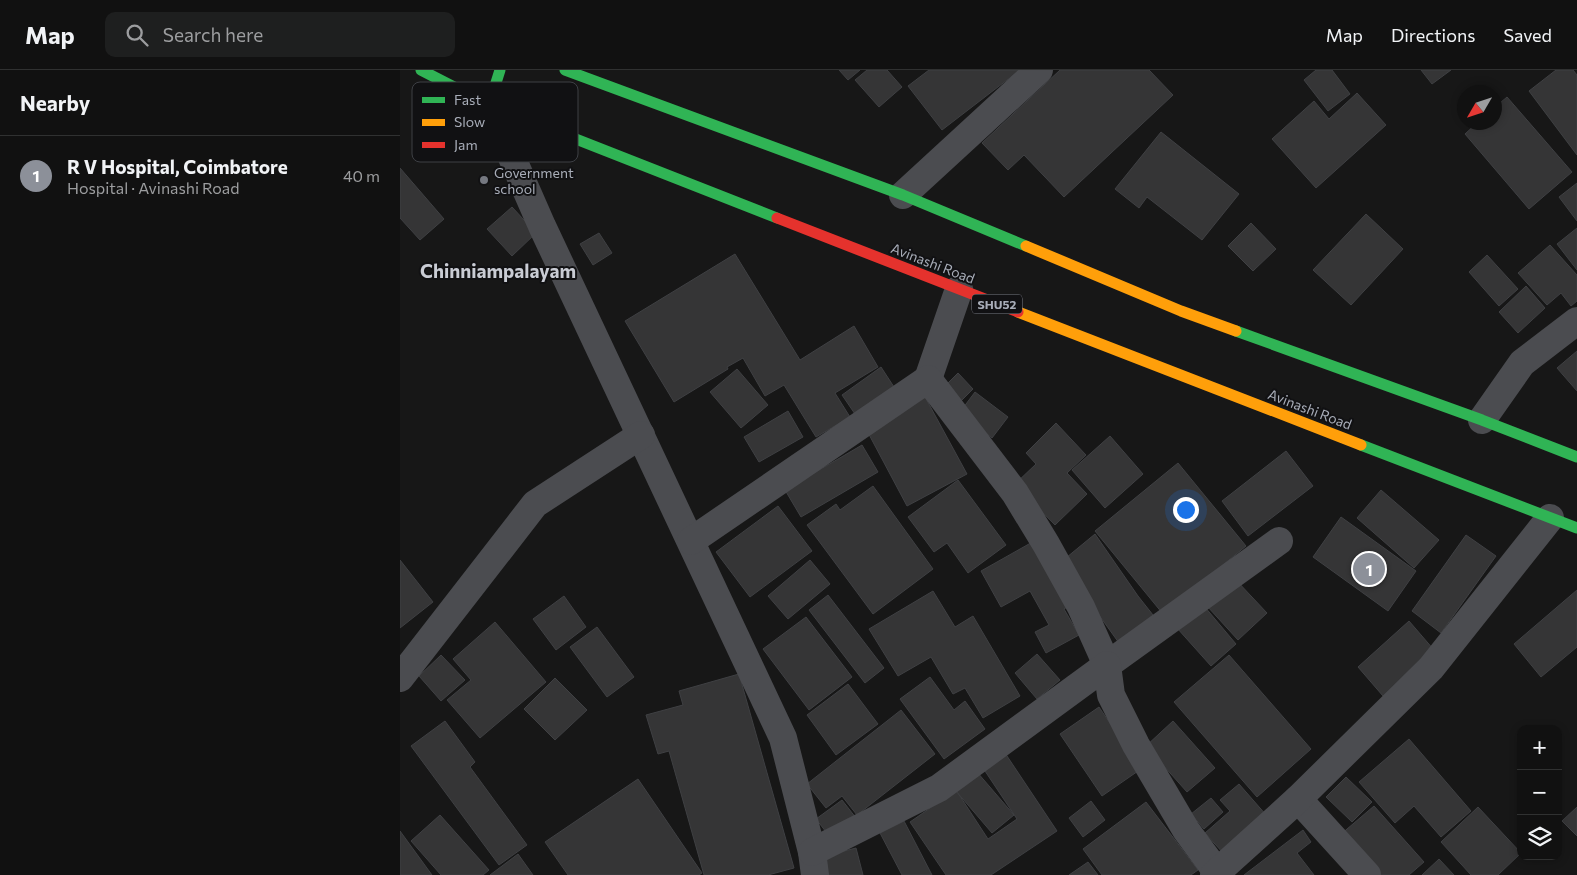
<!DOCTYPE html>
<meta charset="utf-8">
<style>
body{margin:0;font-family:Commissioner,sans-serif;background:#1e1f1f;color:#f1f3f6}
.controls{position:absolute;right:15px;bottom:15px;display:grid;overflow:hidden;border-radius:10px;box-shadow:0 2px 8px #0003}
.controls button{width:45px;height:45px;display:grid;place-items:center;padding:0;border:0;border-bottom:1px solid #303131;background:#111;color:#f1f3f6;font:25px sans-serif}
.compass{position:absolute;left:1057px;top:15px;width:45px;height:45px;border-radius:50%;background:#111;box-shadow:0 2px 8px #0003;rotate:231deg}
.you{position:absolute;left:785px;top:439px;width:18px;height:18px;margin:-12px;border:4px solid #fff;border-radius:50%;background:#1a73e8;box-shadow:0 0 0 8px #1a73e833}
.badge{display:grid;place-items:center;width:32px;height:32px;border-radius:50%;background:#8c9099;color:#fff;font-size:16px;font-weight:700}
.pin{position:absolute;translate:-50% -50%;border:2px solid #fff;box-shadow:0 1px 5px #0006}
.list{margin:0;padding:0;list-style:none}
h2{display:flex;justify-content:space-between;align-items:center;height:65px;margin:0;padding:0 20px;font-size:21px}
h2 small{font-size:16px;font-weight:400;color:#9c9d9f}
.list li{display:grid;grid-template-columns:32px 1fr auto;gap:15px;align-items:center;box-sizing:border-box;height:80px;padding:0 20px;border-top:1px solid #303131}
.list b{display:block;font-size:19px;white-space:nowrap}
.list p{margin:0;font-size:16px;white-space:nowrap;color:#9c9d9f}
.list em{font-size:16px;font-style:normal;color:#9c9d9f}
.icon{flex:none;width:28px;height:28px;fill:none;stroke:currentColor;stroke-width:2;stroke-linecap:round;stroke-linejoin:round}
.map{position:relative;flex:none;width:1177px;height:805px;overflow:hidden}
header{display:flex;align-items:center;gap:30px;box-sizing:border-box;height:70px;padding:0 25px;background:#111;border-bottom:1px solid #303131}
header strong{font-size:24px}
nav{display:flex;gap:28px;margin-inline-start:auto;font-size:18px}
.search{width:350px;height:45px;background:#1e1f1f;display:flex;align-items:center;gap:12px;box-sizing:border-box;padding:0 18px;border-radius:10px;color:#9c9d9f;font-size:19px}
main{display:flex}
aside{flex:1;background:#111}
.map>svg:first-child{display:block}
.building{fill:#353536;stroke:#3f4043}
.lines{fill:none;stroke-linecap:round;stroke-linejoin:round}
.street{stroke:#4b4c50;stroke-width:28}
.fast{stroke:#30b455;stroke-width:11}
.slow{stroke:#ff9f0a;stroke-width:11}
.jam{stroke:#e5322d;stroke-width:11}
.poi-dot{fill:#757880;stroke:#111113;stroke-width:2}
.labels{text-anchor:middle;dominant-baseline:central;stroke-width:4;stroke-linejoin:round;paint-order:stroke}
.shield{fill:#111113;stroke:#7b7e86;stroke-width:1}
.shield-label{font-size:12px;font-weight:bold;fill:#a8adb8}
.poi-label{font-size:14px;fill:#a8adb8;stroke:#111113;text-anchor:start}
.street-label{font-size:14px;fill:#a8adb8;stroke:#111113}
.district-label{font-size:19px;font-weight:bold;fill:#c9ccd4;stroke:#111113}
.key{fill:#111113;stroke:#3e4045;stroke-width:1}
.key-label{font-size:14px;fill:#a8adb8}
</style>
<header>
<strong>Map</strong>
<div class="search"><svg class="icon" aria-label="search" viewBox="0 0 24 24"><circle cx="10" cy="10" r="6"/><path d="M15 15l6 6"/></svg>Search here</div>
<nav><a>Map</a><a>Directions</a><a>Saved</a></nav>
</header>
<main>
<aside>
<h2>Nearby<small></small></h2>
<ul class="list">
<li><span class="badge">1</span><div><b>R V Hospital, Coimbatore</b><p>Hospital · Avinashi Road</p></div><em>40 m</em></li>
</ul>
</aside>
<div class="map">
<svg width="1177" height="805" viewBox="0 0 1177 805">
<rect width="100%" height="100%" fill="#171717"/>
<!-- building -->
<g class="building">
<polygon points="439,0 460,0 448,10"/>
<polygon points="467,0 487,0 502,17 479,37 455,10"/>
<polygon points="529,0 620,0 542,60 508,16"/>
<polygon points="660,0 749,0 773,25 664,127 624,85 608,100 582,73"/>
<polygon points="916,0 932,0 950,24 928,41 904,10"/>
<polygon points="1021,0 1051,0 1032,14"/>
<polygon points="1156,0 1173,0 1177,5 1177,85 1129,21"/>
<polygon points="957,23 986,55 916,118 872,69 914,31 929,49"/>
<polygon points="1107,27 1172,102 1129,139 1065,64 1078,52 1094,52 1094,38"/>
<polygon points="761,62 839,124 802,170 747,127 739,138 715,119"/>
<polygon points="0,98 44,149 20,170 0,148"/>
<polygon points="1177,113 1177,151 1159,127"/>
<polygon points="112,137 136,163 112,186 87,159"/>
<polygon points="966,144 1003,179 951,235 913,200"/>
<polygon points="851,153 876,179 853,201 828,176"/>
<polygon points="1177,158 1177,200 1157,174"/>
<polygon points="199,163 212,183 193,195 180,174"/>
<polygon points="1150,175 1177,205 1177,231 1171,236 1161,223 1147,235 1118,203"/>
<polygon points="335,184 400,290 454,256 478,297 435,323 450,347 416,367 384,315 365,326 343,288 327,297 328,299 274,332 225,251"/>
<polygon points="1087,185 1118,219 1099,236 1069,202"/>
<polygon points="1126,216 1145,238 1118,263 1099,242"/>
<polygon points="1177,281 1177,321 1157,298"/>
<polygon points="481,297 494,317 455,344 442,325"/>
<polygon points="337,299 368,335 341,358 310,322"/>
<polygon points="558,303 573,319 555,337 539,322"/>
<polygon points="575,322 608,347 592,368 560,342"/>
<polygon points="524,325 567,404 507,436 465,357"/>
<polygon points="388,341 403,367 359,392 344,367"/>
<polygon points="656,353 686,385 667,403 687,424 655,455 615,414 636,394 626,383"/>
<polygon points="710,366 743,404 705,438 672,400"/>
<polygon points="462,375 478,402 401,447 385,420"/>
<polygon points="886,381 913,416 848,466 822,431"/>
<polygon points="778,393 846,476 763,544 695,461"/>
<polygon points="558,410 606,475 568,503 547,473 534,482 508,447"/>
<polygon points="473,416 533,499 473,544 407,455 436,434 440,440"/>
<polygon points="981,420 1039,470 1014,498 957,448"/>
<polygon points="378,436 412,481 350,527 316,482"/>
<polygon points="941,447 1016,501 988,541 913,487"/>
<polygon points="695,464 738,526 753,545 719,573 661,492"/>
<polygon points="1066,465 1096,486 1041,563 1012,541"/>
<polygon points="636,470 672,534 664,539 679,565 646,583 635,562 649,555 630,521 601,537 581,501"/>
<polygon points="0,490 33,532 0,558"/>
<polygon points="410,490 430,514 388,549 368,526"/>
<polygon points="836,510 867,543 838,570 807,536"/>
<polygon points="1177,520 1177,577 1141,607 1114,574"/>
<polygon points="533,521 555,557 573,546 620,626 583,648 565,618 553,624 531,587 498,606 469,559"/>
<polygon points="428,525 484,598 465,613 409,540"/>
<polygon points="164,526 186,557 156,580 133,549"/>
<polygon points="804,536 836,574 811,596 777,558"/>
<polygon points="406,547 452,607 409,640 363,579"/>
<polygon points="1009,551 1034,580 983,626 958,597"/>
<polygon points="95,552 146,612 80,668 47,630 71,610 53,589"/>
<polygon points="197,557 234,607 207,627 170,577"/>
<polygon points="637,584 660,610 637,629 615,603"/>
<polygon points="41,585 65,610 41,631 19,606"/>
<polygon points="829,585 911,679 857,727 774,632"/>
<polygon points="339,604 394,798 368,805 304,805 269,681 258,684 246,645 283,635 279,621"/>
<polygon points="530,607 554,640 565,631 585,659 544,689 500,629"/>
<polygon points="155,608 187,640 155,670 124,639"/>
<polygon points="448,614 478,654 436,685 407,645"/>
<polygon points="699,637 741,699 702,726 660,664"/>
<polygon points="501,640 535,684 457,745 442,726 426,738 407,714"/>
<polygon points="45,651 75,692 70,697 127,775 99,795 11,676"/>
<polygon points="773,651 815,698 787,722 746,676"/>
<polygon points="1009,669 1071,741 1041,767 1014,736 995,753 959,712"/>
<polygon points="605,683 657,761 591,805 546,805 510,752 556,720 588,769 617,749 583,698"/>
<polygon points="577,702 614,745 592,763 556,721"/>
<polygon points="946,707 972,732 952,752 926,727"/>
<polygon points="238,709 302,803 299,805 168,805 145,772"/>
<polygon points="839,714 867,746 824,784 805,763 830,741 820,730"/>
<polygon points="811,728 823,742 804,759 791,744"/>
<polygon points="442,730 456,748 430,767 416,749"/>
<polygon points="691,731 705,750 683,767 669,748"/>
<polygon points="746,732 798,800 791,805 702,805 683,779"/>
<polygon points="974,736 1024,792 1009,805 975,805 940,765"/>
<polygon points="1078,737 1121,783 1098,805 1071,805 1041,772"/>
<polygon points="1177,737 1177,766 1162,751"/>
<polygon points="40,745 89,800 83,805 41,805 11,771"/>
<polygon points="504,751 532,805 502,805 480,763"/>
<polygon points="903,760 911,772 897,783 914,805 844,805"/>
<polygon points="0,761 32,805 0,805"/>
<polygon points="456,778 463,805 426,805 421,787"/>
<polygon points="118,784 133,805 90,805"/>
<polygon points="1039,789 1054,805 1022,805"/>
<polygon points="688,792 698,805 669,805"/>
</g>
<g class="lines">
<!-- street -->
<g class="street">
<polyline points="89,35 142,156 383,668 412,782 415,805"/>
<polyline points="503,125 639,0"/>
<polyline points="528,309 559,219"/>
<polyline points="1082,350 1122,293 1177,251"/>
<polyline points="291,471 528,309 615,423 646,474 681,537 707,595 879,471"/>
<polyline points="0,608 135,434 241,365"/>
<polyline points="898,729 967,805"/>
<polyline points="412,782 539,718 707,595 711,625 736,675 786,760 817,802"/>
<polyline points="814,805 898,729 1031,598 1150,448"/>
</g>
<!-- fast -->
<g class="fast">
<polyline points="21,0 89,35 377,148"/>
<polyline points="165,0 503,125 626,176"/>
<polyline points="89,35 100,0"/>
<polyline points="836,261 1082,350 1177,387"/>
<polyline points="961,375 1177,458"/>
</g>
<!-- slow -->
<g class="slow">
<polyline points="626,176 781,241 836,261"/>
<polyline points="618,242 961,375"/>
</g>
<!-- jam -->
<polyline class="jam" points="377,148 618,242"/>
</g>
<!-- markers -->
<circle class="poi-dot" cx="84" cy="110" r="5"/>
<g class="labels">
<!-- shield labels -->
<rect class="shield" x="572" y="224.5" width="50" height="19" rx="4"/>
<g class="shield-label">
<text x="597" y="234">SHU52</text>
</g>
<!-- poi labels -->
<g class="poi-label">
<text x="94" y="102">Government<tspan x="94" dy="16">school</tspan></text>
</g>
<!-- street labels -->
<g class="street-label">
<text transform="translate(533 193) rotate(21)">Avinashi Road</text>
<text transform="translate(910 339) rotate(21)">Avinashi Road</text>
</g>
<!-- district labels -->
<g class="district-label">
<text x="98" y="200">Chinniampalayam</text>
</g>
</g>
<!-- legend -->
<rect x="12" y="12" width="166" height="80" rx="8" class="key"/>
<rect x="22" y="27" width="23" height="6" fill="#30b455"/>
<rect x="22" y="49" width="23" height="7" fill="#ff9f0a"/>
<rect x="22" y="72" width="23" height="6" fill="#e5322d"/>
<g class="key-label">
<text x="54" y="35">Fast</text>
<text x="54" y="57">Slow</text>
<text x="54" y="80">Jam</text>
</g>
</svg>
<div class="controls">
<button>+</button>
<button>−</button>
<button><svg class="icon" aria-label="layers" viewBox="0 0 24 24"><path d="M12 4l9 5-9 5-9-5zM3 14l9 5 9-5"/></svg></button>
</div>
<svg class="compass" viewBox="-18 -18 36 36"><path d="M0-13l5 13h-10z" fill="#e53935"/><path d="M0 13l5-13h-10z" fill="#9c9d9f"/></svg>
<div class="you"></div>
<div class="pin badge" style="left:969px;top:499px">1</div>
</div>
</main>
